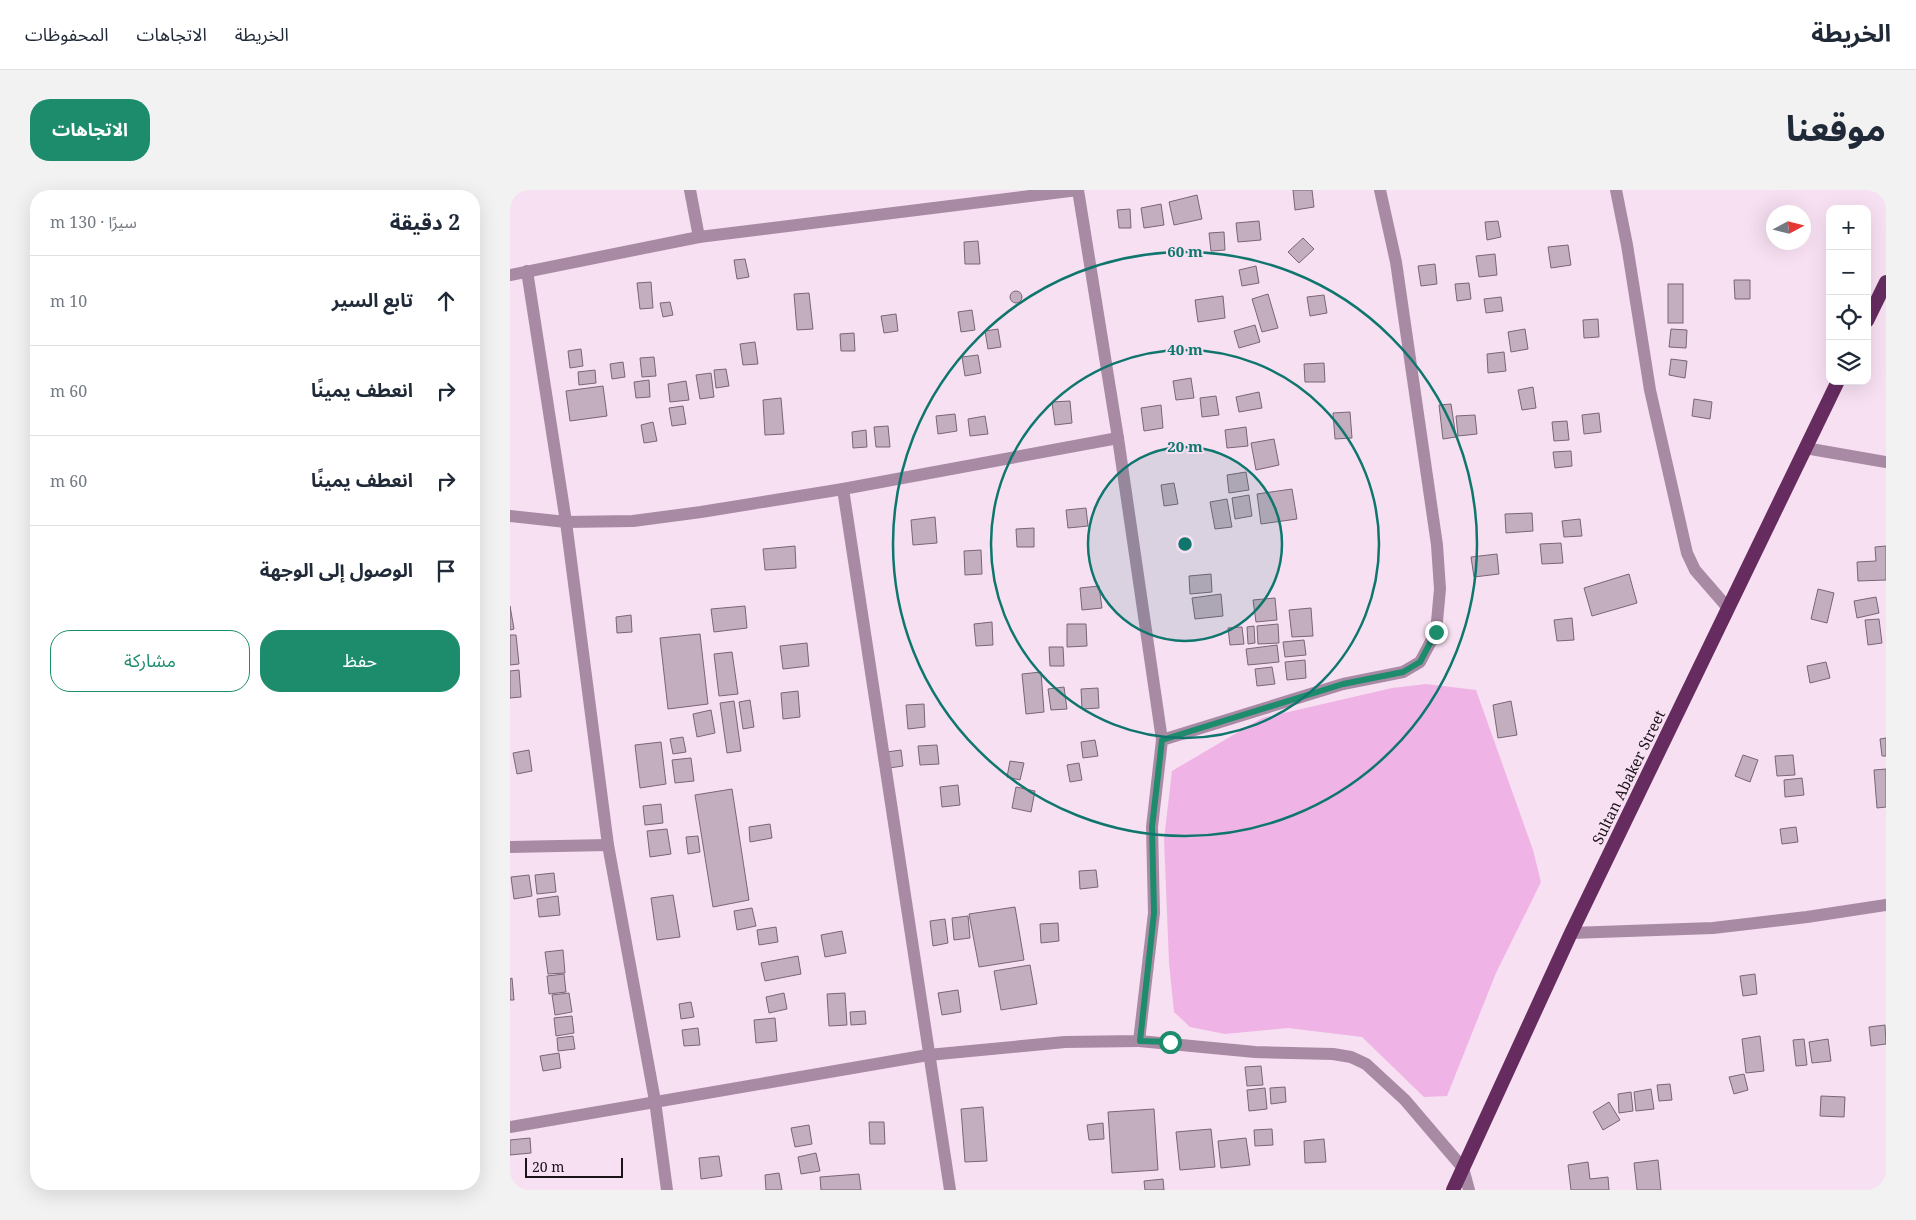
<!DOCTYPE html>
<html lang="ar">
<meta charset="utf-8">
<style>
body{margin:0;font-family:"Noto Serif","Noto Sans Arabic",serif;background:#f2f2f3;color:#1f2937;direction:rtl}
.controls{position:absolute;right:15px;top:15px;display:grid;overflow:hidden;border-radius:10px;box-shadow:0 5px 20px #0002}
.controls button{width:45px;height:45px;display:grid;place-items:center;padding:0;border:0;border-bottom:1px solid #e0e1e3;background:#fff;color:#1f2937;font:25px sans-serif}
.compass{position:absolute;left:1256px;top:15px;width:45px;height:45px;border-radius:50%;background:#fff;box-shadow:0 5px 20px #0002;rotate:83deg}
.scale{position:absolute;left:15px;bottom:12px;width:98px;box-sizing:border-box;padding-left:5px;border:2px solid #1b131a;border-top:0;font-size:14px;line-height:18px;white-space:nowrap;color:#1b131a;-webkit-text-stroke:4px #f7e0f2;paint-order:stroke}
.stop{position:absolute;width:15px;height:15px;margin:-11px;border:4px solid #1c8c6d;border-radius:50%;background:#fff}
.stop.end{background:#1c8c6d;border-color:#fff;box-shadow:0 1px 5px #0008}
.list{margin:0;padding:0;list-style:none}
h2{display:flex;justify-content:space-between;align-items:center;height:65px;margin:0;padding:0 20px;font-size:21px}
h2 small{font-size:16px;font-weight:400;color:#747a83}
.list li{display:grid;grid-template-columns:32px 1fr auto;gap:15px;align-items:center;box-sizing:border-box;height:90px;padding:0 20px;border-top:1px solid #e0e1e3}
.list b{display:block;font-size:19px;white-space:nowrap}
.list em{font-size:16px;font-style:normal;color:#747a83}
.actions{display:flex;gap:10px;padding:15px 20px}
.actions a{flex:1;padding:11px 0;border:1px solid #1c8c6d;border-radius:20px;text-align:center;font-size:18px;color:#1c8c6d}
.actions .main{background:#1c8c6d;color:#fff}
.icon{flex:none;width:28px;height:28px;fill:none;stroke:currentColor;stroke-width:2;stroke-linecap:round;stroke-linejoin:round}
.map{position:relative;flex:none;width:1376px;height:1000px;overflow:hidden;direction:ltr;border-radius:20px}
header{display:flex;align-items:center;gap:30px;box-sizing:border-box;height:70px;padding:0 25px;background:#fff;border-bottom:1px solid #e0e1e3}
header strong{font-size:24px}
nav{display:flex;gap:28px;margin-inline-start:auto;font-size:18px}
.intro{display:flex;align-items:center;justify-content:space-between;box-sizing:border-box;height:120px;padding:0 30px}
h1{margin:0;font-size:35px}
.button{padding:12px 22px;border-radius:20px;background:#1c8c6d;color:#fff;font-size:18px;font-weight:700}
main{display:flex;gap:30px;padding:0 30px}
aside{flex:1;background:#fff;border-radius:20px;box-shadow:0 5px 20px #0002}
.map>svg:first-child{display:block}
.green{fill:#efb4e5}
.building{fill:#c3aebf;stroke:#786575}
.lines{fill:none;stroke-linecap:round;stroke-linejoin:round}
.minor{stroke:#a98aa4;stroke-width:12}
.trunk{stroke:#662c60;stroke-width:14}
.route{stroke:#1c8c6d;stroke-width:6}
.ring{fill:none;stroke:#0f766e;stroke-width:2.5}
.labels{text-anchor:middle;dominant-baseline:central;stroke-width:4;stroke-linejoin:round;paint-order:stroke}
.street-label{font-size:15px;fill:#1b131a;stroke:#f7e0f2}
.centre{fill:#0f766e;stroke:#f7e0f2;stroke-width:2.5}
.ring-label{font-size:15px;text-anchor:middle;font-weight:bold;fill:#0f766e;stroke:#f7e0f2;stroke-width:4;stroke-linejoin:round;paint-order:stroke}
</style>
<header>
<strong>الخريطة</strong>
<nav><a>الخريطة</a><a>الاتجاهات</a><a>المحفوظات</a></nav>
</header>
<div class="intro"><h1>موقعنا</h1><a class="button">الاتجاهات</a></div>
<main>
<div class="map">
<svg width="1376" height="1000" viewBox="0 0 1376 1000">
<rect width="100%" height="100%" fill="#f7e0f2"/>
<!-- green -->
<polygon class="green" points="916,494 966,500 1023,660 1031,692 986,783 937,906 914,907 852,847 778,838 715,844 680,837 664,822 659,773 654,649 662,581 752,528 882,498"/>
<!-- building -->
<g class="building">
<polygon points="783,0 802,0 804,17 785,20"/>
<polygon points="687,5 692,29 664,35 659,12"/>
<polygon points="651,14 654,35 634,38 631,18"/>
<polygon points="620,19 621,38 609,38 607,20"/>
<polygon points="749,31 751,50 728,52 726,33"/>
<polygon points="988,31 991,47 977,50 975,32"/>
<polygon points="714,42 715,60 701,61 699,43"/>
<polygon points="793,48 804,59 789,73 778,62"/>
<polygon points="468,51 470,74 455,74 454,52"/>
<polygon points="1058,55 1061,75 1041,78 1038,57"/>
<polygon points="985,64 987,85 969,87 966,66"/>
<polygon points="235,69 239,87 227,89 224,70"/>
<polygon points="925,74 927,94 911,96 908,76"/>
<polygon points="746,76 749,93 732,96 729,80"/>
<polygon points="1224,90 1240,90 1240,109 1225,109"/>
<polygon points="141,92 143,118 130,119 127,93"/>
<polygon points="959,93 961,109 947,111 945,94"/>
<rect x="1158" y="94" width="15" height="39"/>
<circle cx="506" cy="107" r="6"/>
<polygon points="299,103 303,139 287,140 284,104"/>
<polygon points="758,104 768,138 752,142 742,109"/>
<polygon points="814,105 817,123 800,126 797,107"/>
<polygon points="713,106 715,128 688,132 685,110"/>
<polygon points="991,107 993,121 976,123 974,109"/>
<polygon points="160,112 163,125 153,127 150,113"/>
<polygon points="462,120 465,140 451,142 448,122"/>
<polygon points="386,124 388,141 374,143 371,126"/>
<polygon points="1088,129 1089,147 1074,148 1073,130"/>
<polygon points="745,135 750,152 729,158 724,141"/>
<polygon points="488,139 491,157 478,159 475,141"/>
<polygon points="1015,139 1018,159 1001,162 998,142"/>
<polygon points="1161,139 1177,140 1176,158 1159,157"/>
<polygon points="344,143 345,161 331,161 330,144"/>
<polygon points="245,152 248,174 233,175 230,154"/>
<polygon points="71,159 73,176 60,178 58,161"/>
<polygon points="994,162 996,181 978,183 977,164"/>
<polygon points="468,165 471,183 455,186 452,167"/>
<polygon points="144,167 146,186 132,187 130,168"/>
<polygon points="1161,169 1177,171 1175,188 1159,185"/>
<polygon points="113,172 115,187 102,189 100,174"/>
<polygon points="814,173 815,192 795,192 794,174"/>
<polygon points="216,179 219,196 206,198 204,180"/>
<polygon points="85,180 86,193 69,195 68,182"/>
<polygon points="201,183 204,207 190,209 186,185"/>
<polygon points="681,188 684,208 666,210 663,191"/>
<polygon points="139,190 140,207 126,208 124,192"/>
<polygon points="176,191 179,210 160,212 158,194"/>
<polygon points="93,196 97,226 60,231 56,201"/>
<polygon points="1023,197 1026,218 1012,220 1008,200"/>
<polygon points="749,202 752,218 729,222 726,207"/>
<polygon points="706,206 709,225 692,227 690,208"/>
<polygon points="271,208 274,244 255,245 253,210"/>
<polygon points="1184,209 1202,212 1200,229 1182,226"/>
<polygon points="560,211 562,233 545,235 542,212"/>
<polygon points="941,214 946,247 933,249 929,215"/>
<polygon points="651,215 653,238 634,241 631,218"/>
<polygon points="173,216 176,234 162,236 159,218"/>
<polygon points="840,222 842,248 825,249 823,223"/>
<polygon points="1089,223 1091,242 1074,244 1072,225"/>
<polygon points="445,224 447,241 428,244 426,226"/>
<polygon points="965,225 967,244 948,246 946,226"/>
<polygon points="475,226 478,244 460,246 458,229"/>
<polygon points="1057,231 1059,250 1044,251 1042,232"/>
<polygon points="143,232 147,251 134,253 131,235"/>
<polygon points="378,236 380,257 366,257 364,237"/>
<polygon points="736,237 738,256 717,258 715,240"/>
<polygon points="356,240 357,257 343,258 342,242"/>
<polygon points="764,249 769,275 746,280 741,253"/>
<polygon points="1061,261 1062,276 1045,278 1043,262"/>
<polygon points="736,282 739,300 719,303 717,285"/>
<polygon points="664,293 668,314 654,316 651,295"/>
<polygon points="782,299 787,329 751,334 747,304"/>
<polygon points="739,305 742,326 725,329 722,308"/>
<polygon points="717,309 722,337 705,339 700,312"/>
<polygon points="576,318 578,336 558,338 556,320"/>
<polygon points="1022,323 1023,341 996,343 995,324"/>
<polygon points="425,327 427,353 403,355 401,330"/>
<polygon points="1070,329 1072,346 1054,347 1052,331"/>
<polygon points="524,338 524,357 507,357 506,339"/>
<polygon points="1051,353 1053,373 1032,374 1030,354"/>
<polygon points="285,356 286,378 255,380 253,359"/>
<polygon points="1376,356 1376,390 1348,391 1347,372 1366,371 1365,357"/>
<polygon points="471,360 472,384 455,385 454,361"/>
<polygon points="987,364 989,384 964,387 961,367"/>
<polygon points="701,384 702,402 680,404 679,386"/>
<polygon points="1119,384 1127,413 1082,426 1074,398"/>
<polygon points="589,396 592,418 572,420 570,398"/>
<polygon points="1308,399 1324,403 1317,433 1301,429"/>
<polygon points="711,404 713,426 685,429 682,408"/>
<polygon points="1366,407 1369,423 1347,428 1344,411"/>
<polygon points="765,408 767,430 746,432 743,410"/>
<polygon points="0,416 4,439 0,440"/>
<polygon points="235,416 237,438 204,442 201,419"/>
<polygon points="801,418 803,446 782,447 779,420"/>
<polygon points="121,425 122,442 107,443 106,427"/>
<polygon points="1062,428 1064,450 1047,451 1044,430"/>
<polygon points="1369,429 1372,453 1358,455 1355,430"/>
<polygon points="482,432 483,455 466,456 464,434"/>
<polygon points="557,434 576,434 577,456 557,457"/>
<polygon points="768,434 769,453 748,454 747,436"/>
<polygon points="744,436 745,453 738,454 737,437"/>
<polygon points="732,437 734,454 720,455 718,438"/>
<polygon points="190,444 198,514 158,519 150,448"/>
<polygon points="0,445 6,445 9,474 0,475"/>
<polygon points="794,450 796,465 775,467 773,452"/>
<polygon points="297,453 299,476 273,479 270,456"/>
<polygon points="767,455 769,472 738,475 736,459"/>
<polygon points="539,457 553,457 554,476 540,476"/>
<polygon points="222,462 228,504 209,506 204,464"/>
<polygon points="795,470 796,488 777,490 775,472"/>
<polygon points="1316,472 1320,488 1300,493 1297,476"/>
<polygon points="762,477 765,494 747,496 745,479"/>
<polygon points="9,480 11,507 0,508 0,481"/>
<polygon points="531,482 534,522 516,524 512,484"/>
<polygon points="554,497 557,519 541,520 538,499"/>
<polygon points="588,498 589,518 572,519 571,499"/>
<polygon points="288,501 290,527 273,529 271,503"/>
<polygon points="240,510 244,537 233,539 229,512"/>
<polygon points="224,511 231,561 217,563 210,513"/>
<polygon points="1001,511 1007,545 988,548 983,515"/>
<polygon points="414,514 415,537 398,539 396,515"/>
<polygon points="201,520 205,543 187,547 183,524"/>
<polygon points="173,547 176,562 163,564 160,549"/>
<polygon points="1376,548 1376,566 1372,566 1370,549"/>
<polygon points="585,550 588,566 573,568 571,552"/>
<polygon points="151,552 156,594 130,598 125,555"/>
<polygon points="427,555 429,574 410,575 408,556"/>
<polygon points="19,560 22,581 7,584 3,563"/>
<polygon points="391,560 393,576 379,578 377,562"/>
<polygon points="1233,565 1248,570 1240,592 1225,586"/>
<polygon points="1283,565 1285,585 1267,586 1265,566"/>
<polygon points="181,568 184,591 165,593 162,570"/>
<polygon points="500,571 514,573 510,590 497,587"/>
<polygon points="569,573 572,590 560,592 557,575"/>
<polygon points="1376,579 1376,617 1367,618 1364,580"/>
<polygon points="1292,588 1294,605 1275,607 1274,590"/>
<polygon points="448,595 450,615 432,617 430,597"/>
<polygon points="506,597 525,601 521,622 502,618"/>
<polygon points="222,599 239,710 203,717 185,605"/>
<polygon points="151,614 153,633 135,635 133,616"/>
<polygon points="260,634 262,648 240,652 239,637"/>
<polygon points="1286,637 1288,652 1272,654 1270,639"/>
<polygon points="157,639 161,664 140,667 137,641"/>
<polygon points="188,646 190,662 178,664 176,647"/>
<polygon points="586,680 588,697 570,699 569,681"/>
<polygon points="44,683 46,702 27,704 25,685"/>
<polygon points="19,685 22,706 4,709 1,687"/>
<polygon points="163,705 170,747 147,750 141,708"/>
<polygon points="48,706 50,725 29,727 27,709"/>
<polygon points="505,717 514,770 469,777 459,724"/>
<polygon points="242,718 246,736 227,740 224,721"/>
<polygon points="458,726 460,748 444,750 442,728"/>
<polygon points="435,729 438,753 423,756 420,731"/>
<polygon points="548,733 549,751 531,753 530,734"/>
<polygon points="266,737 268,752 249,755 247,740"/>
<polygon points="332,741 336,763 315,767 311,745"/>
<polygon points="53,760 55,783 38,784 35,762"/>
<polygon points="288,766 291,784 255,791 251,773"/>
<polygon points="520,775 527,814 491,820 484,781"/>
<polygon points="54,784 56,802 39,804 37,786"/>
<polygon points="1245,784 1247,804 1233,806 1230,786"/>
<polygon points="2,788 4,810 0,810 0,789"/>
<polygon points="448,800 451,822 432,825 428,803"/>
<polygon points="59,803 62,822 45,825 42,805"/>
<polygon points="274,803 277,819 259,823 256,807"/>
<polygon points="335,803 337,835 319,836 317,804"/>
<polygon points="181,812 184,827 171,829 169,814"/>
<polygon points="355,821 356,834 341,835 340,822"/>
<polygon points="62,826 64,843 46,846 44,828"/>
<polygon points="265,828 267,851 246,853 244,830"/>
<polygon points="1375,835 1376,854 1361,856 1359,837"/>
<polygon points="188,838 190,855 174,856 172,840"/>
<polygon points="63,846 65,859 48,861 47,848"/>
<polygon points="1250,846 1254,881 1236,883 1232,849"/>
<polygon points="1294,849 1297,875 1286,876 1283,850"/>
<polygon points="1318,849 1321,871 1302,873 1299,852"/>
<polygon points="49,863 51,878 33,881 30,866"/>
<polygon points="751,876 753,895 737,896 735,877"/>
<polygon points="1234,884 1238,900 1224,904 1219,887"/>
<polygon points="1160,894 1162,910 1149,911 1147,895"/>
<polygon points="775,897 776,912 761,914 760,898"/>
<polygon points="755,898 757,919 739,921 737,900"/>
<polygon points="1141,899 1144,919 1126,921 1124,902"/>
<polygon points="1121,902 1123,921 1109,923 1108,904"/>
<polygon points="1311,906 1335,907 1334,927 1310,926"/>
<polygon points="1099,912 1110,930 1093,940 1083,922"/>
<polygon points="473,917 477,971 455,972 451,919"/>
<polygon points="644,919 648,980 602,983 598,922"/>
<polygon points="359,932 374,932 375,954 360,954"/>
<polygon points="593,933 594,949 579,950 577,935"/>
<polygon points="299,935 302,954 285,957 281,938"/>
<polygon points="701,939 705,977 670,980 666,942"/>
<polygon points="762,939 763,955 745,956 744,940"/>
<polygon points="20,948 21,963 0,965 0,950"/>
<polygon points="736,948 740,975 711,978 708,951"/>
<polygon points="814,949 816,972 795,973 794,951"/>
<polygon points="306,963 310,981 291,984 288,967"/>
<polygon points="209,966 212,986 191,989 189,968"/>
<polygon points="1148,970 1151,1000 1127,1000 1124,973"/>
<polygon points="1078,972 1080,989 1098,987 1099,1000 1061,1000 1058,975"/>
<polygon points="269,983 272,1000 256,1000 255,985"/>
<polygon points="349,984 351,1000 311,1000 310,987"/>
<polygon points="653,989 654,1000 635,1000 634,991"/>
</g>
<g class="lines">
<!-- minor -->
<g class="minor">
<polyline points="180,0 189,47"/>
<polyline points="568,0 608,248 652,550"/>
<polyline points="1106,0 1117,55 1140,200 1177,363 1185,380 1218,418"/>
<polyline points="17,81 56,332 98,655 145,911 157,1000"/>
<polyline points="0,85 189,47 568,0"/>
<polyline points="1295,258 1376,272"/>
<polyline points="333,299 440,1000"/>
<polyline points="0,326 56,332 123,331 191,322 333,299 608,248"/>
<polyline points="0,657 98,655"/>
<polyline points="1061,743 1203,738 1297,727 1376,715"/>
<polyline points="629,851 745,862 823,864 841,867 856,874 895,910 953,978 959,1000"/>
<polyline points="0,937 418,865 555,852 629,851 644,723 642,637 652,550 833,494 893,482 910,472 926,442 930,399 927,355 886,72 870,0"/>
</g>
<!-- trunk -->
<g class="trunk">
<polyline points="1357,131 1376,92"/>
<polyline points="943,1000 1061,743 1328,191"/>
</g>
</g>
<g class="lines">
<!-- route -->
<polyline class="route" points="660,852 630,851 644,723 642,637 652,550 833,494 893,482 910,472 926,442"/>
</g>
<!-- distance rings -->
<circle cx="675" cy="354" r="97" fill="#0f766e" fill-opacity=".12"/>
<g class="ring">
<circle cx="675" cy="354" r="97"/>
<circle cx="675" cy="354" r="194"/>
<circle cx="675" cy="354" r="292"/>
</g>
<g class="labels">
<!-- street labels -->
<g class="street-label">
<text transform="translate(1118 587) rotate(-64)">Sultan Abaker Street</text>
</g>
</g>
<circle cx="675" cy="354" r="8" class="centre"/>
<g class="ring-label">
<text x="675" y="67">60 m</text>
<text x="675" y="165">40 m</text>
<text x="675" y="262">20 m</text>
</g>
</svg>
<div class="controls">
<button>+</button>
<button>−</button>
<button><svg class="icon" aria-label="locate" viewBox="0 0 24 24"><circle cx="12" cy="12" r="6"/><path d="M12 2v4M12 18v4M2 12h4M18 12h4"/></svg></button>
<button><svg class="icon" aria-label="layers" viewBox="0 0 24 24"><path d="M12 4l9 5-9 5-9-5zM3 14l9 5 9-5"/></svg></button>
</div>
<svg class="compass" viewBox="-18 -18 36 36"><path d="M0-13l5 13h-10z" fill="#e53935"/><path d="M0 13l5-13h-10z" fill="#747a83"/></svg>
<div class="scale">20 m</div>
<div class="stop" style="left:660px;top:852px"></div>
<div class="stop end" style="left:926px;top:442px"></div>
</div>
<aside>
<h2>2 دقيقة<small>سيرًا · 130 m</small></h2>
<ul class="list">
<li><svg class="icon" aria-label="ahead" viewBox="0 0 24 24"><path d="M12 20V5M6 11l6-6 6 6"/></svg><div><b>تابع السير</b></div><em>10 m</em></li>
<li><svg class="icon" aria-label="right" viewBox="0 0 24 24"><path d="M7 20v-9h11M14 6l5 5-5 5"/></svg><div><b>انعطف يمينًا</b></div><em>60 m</em></li>
<li><svg class="icon" aria-label="right" viewBox="0 0 24 24"><path d="M7 20v-9h11M14 6l5 5-5 5"/></svg><div><b>انعطف يمينًا</b></div><em>60 m</em></li>
<li><svg class="icon" aria-label="arrive" viewBox="0 0 24 24"><path d="M6 21V4h12l-3 4 3 4H6"/></svg><div><b>الوصول إلى الوجهة</b></div></li>
</ul>
<div class="actions"><a class="main">حفظ</a><a>مشاركة</a></div>
</aside>
</main>
